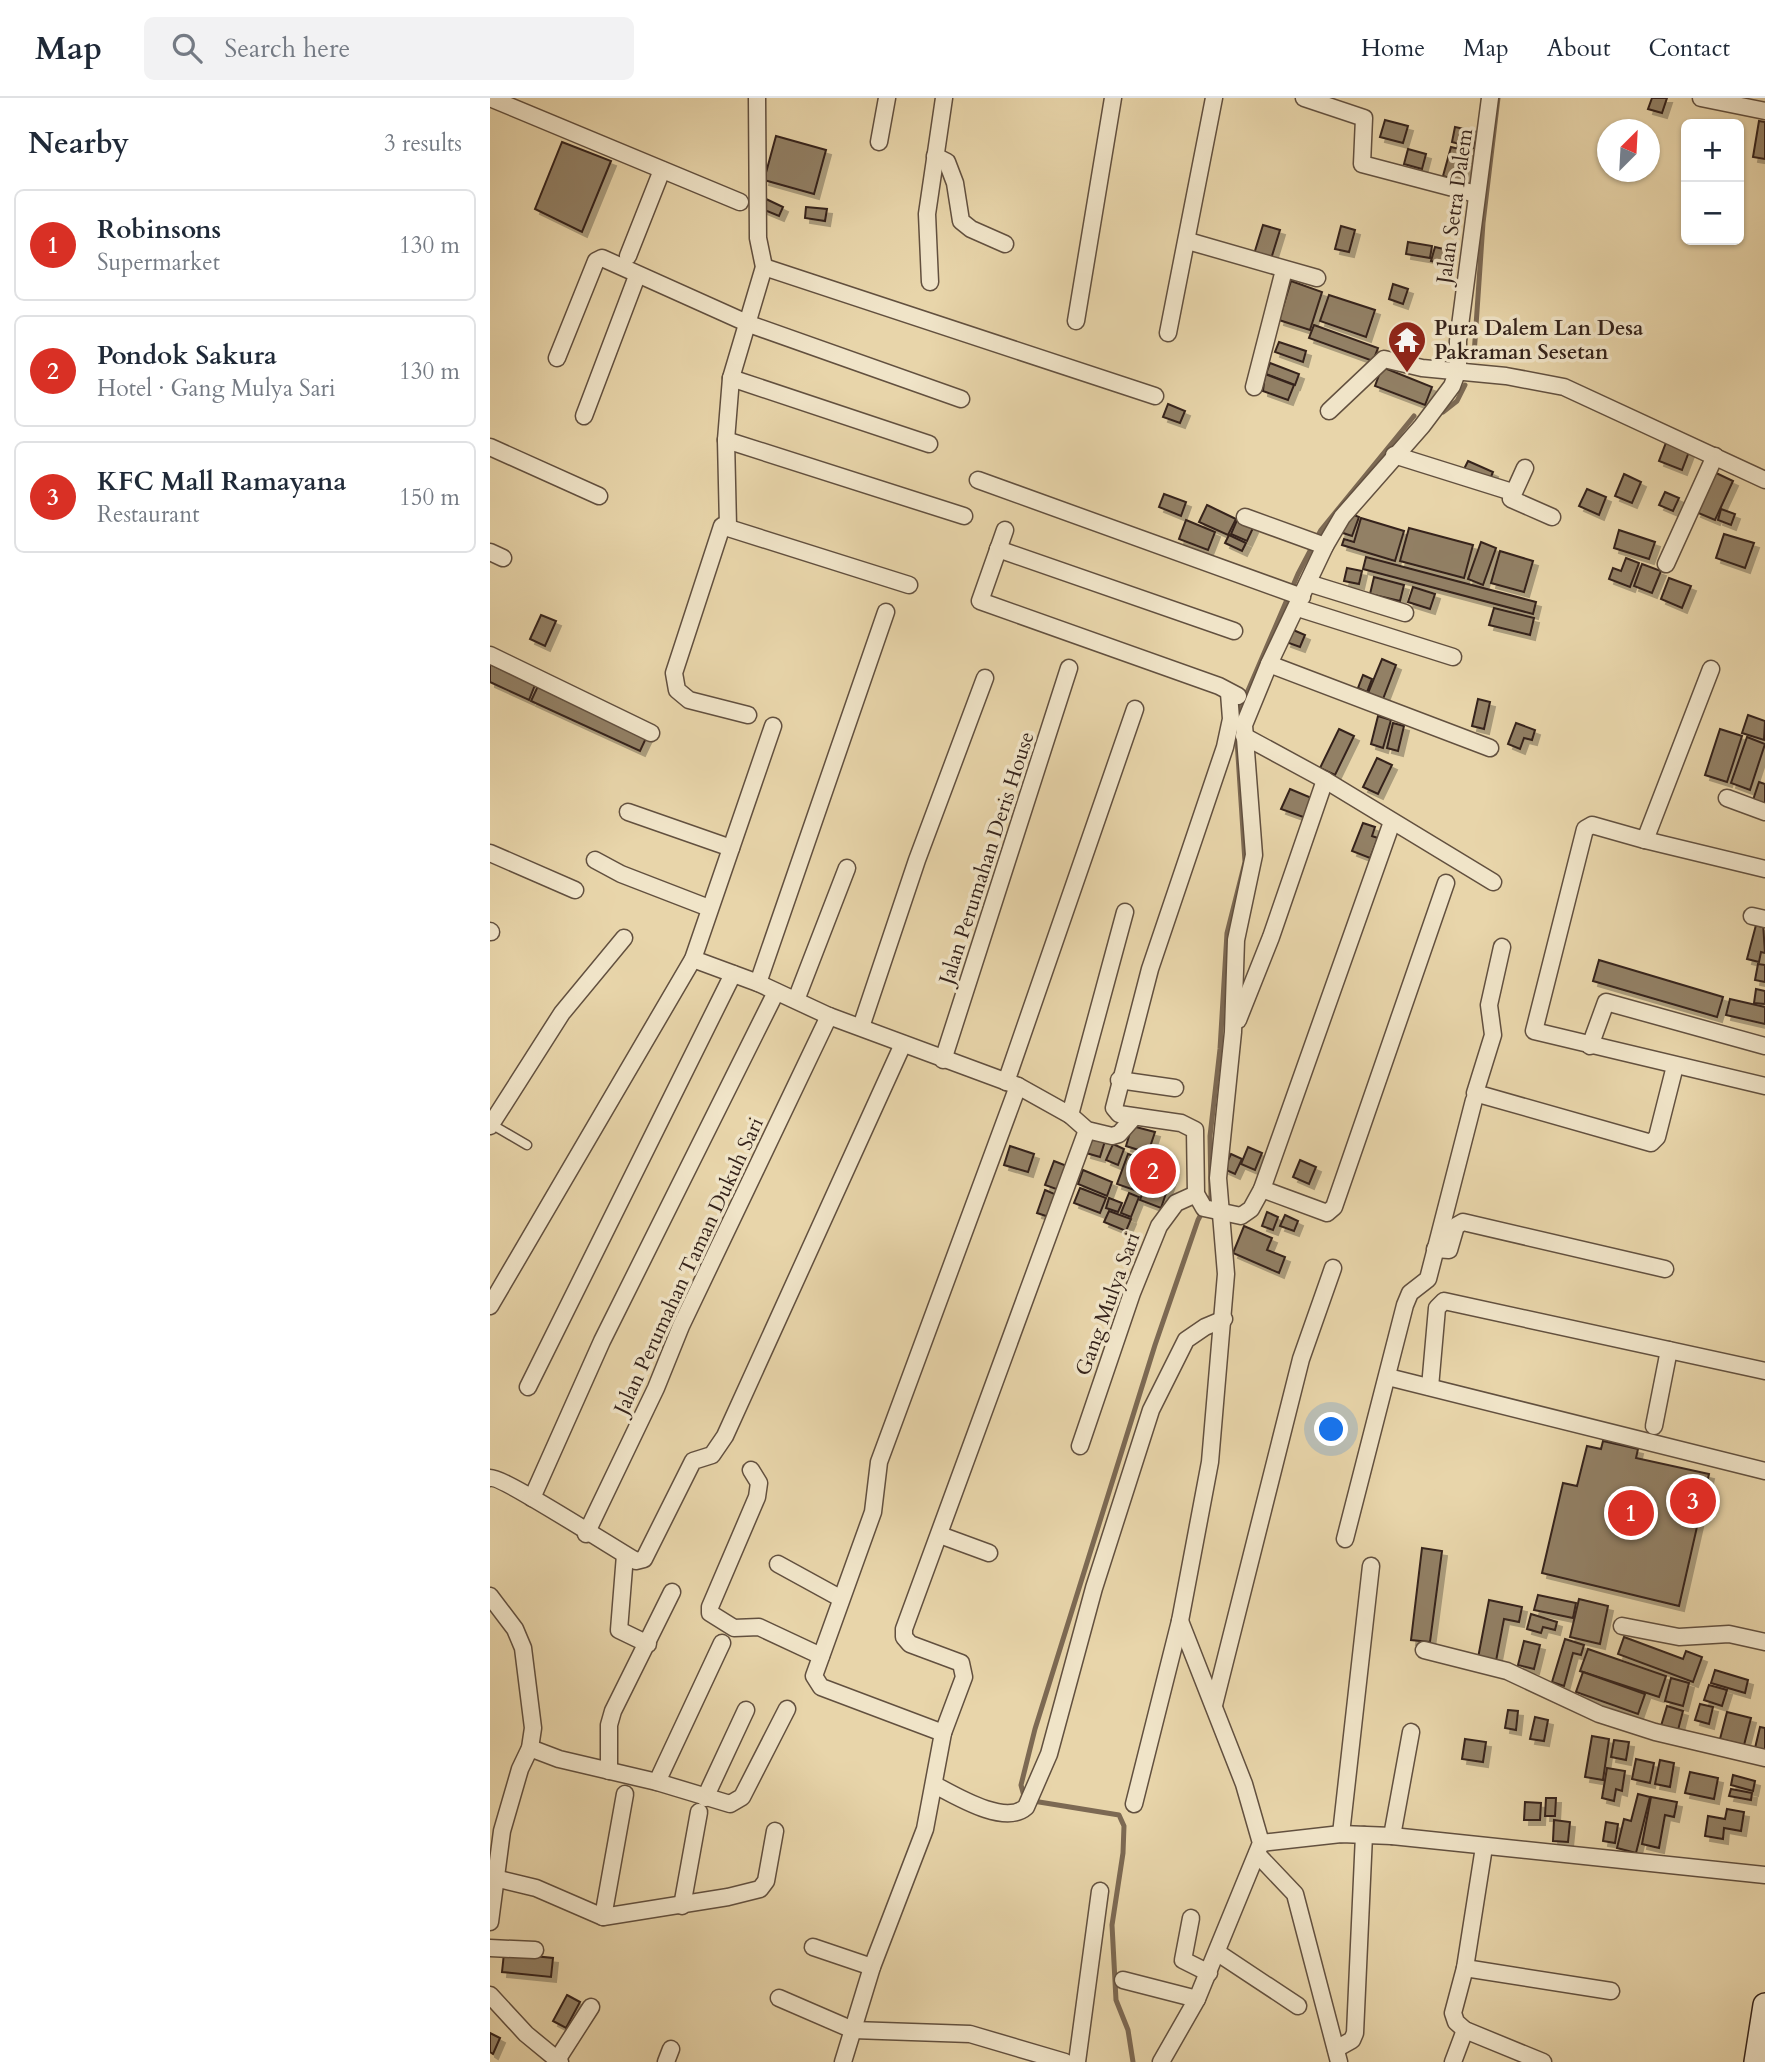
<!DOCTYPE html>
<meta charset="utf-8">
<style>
body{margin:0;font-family:Cardo,serif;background:#f2f2f3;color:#1f2937}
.controls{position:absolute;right:21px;top:21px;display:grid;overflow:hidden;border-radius:10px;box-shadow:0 2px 5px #0004}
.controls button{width:63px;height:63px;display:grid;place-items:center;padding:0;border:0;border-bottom:2px solid #e0e1e3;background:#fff;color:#1f2937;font:35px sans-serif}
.compass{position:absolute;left:1107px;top:21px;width:63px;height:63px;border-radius:50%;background:#fff;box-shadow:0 2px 5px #0004;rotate:24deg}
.you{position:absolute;left:842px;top:1332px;width:24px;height:24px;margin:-18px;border:5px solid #fff;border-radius:50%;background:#1a73e8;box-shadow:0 0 0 10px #1a73e833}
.badge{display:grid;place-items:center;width:46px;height:46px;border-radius:50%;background:#d93025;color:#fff;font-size:23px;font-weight:700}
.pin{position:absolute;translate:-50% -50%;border:4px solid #fff;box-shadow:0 2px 7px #0006}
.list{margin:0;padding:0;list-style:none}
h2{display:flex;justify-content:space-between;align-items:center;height:91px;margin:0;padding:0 28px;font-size:30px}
h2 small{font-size:23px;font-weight:400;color:#747a83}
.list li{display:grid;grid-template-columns:46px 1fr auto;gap:21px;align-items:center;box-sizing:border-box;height:112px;margin:0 14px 14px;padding:0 14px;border:2px solid #e0e1e3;border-radius:10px}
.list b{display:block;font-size:26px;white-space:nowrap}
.list p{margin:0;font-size:23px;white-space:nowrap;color:#747a83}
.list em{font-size:23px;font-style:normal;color:#747a83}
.icon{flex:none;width:38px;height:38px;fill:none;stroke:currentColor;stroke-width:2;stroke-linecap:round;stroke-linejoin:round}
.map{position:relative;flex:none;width:1275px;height:1964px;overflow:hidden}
header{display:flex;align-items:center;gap:42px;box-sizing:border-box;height:98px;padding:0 35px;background:#fff;border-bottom:2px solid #e0e1e3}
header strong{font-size:33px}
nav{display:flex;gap:38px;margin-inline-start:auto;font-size:24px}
.search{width:490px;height:63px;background:#f2f2f3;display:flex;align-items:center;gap:18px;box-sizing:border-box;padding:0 24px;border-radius:10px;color:#747a83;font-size:26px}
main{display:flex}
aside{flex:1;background:#fff}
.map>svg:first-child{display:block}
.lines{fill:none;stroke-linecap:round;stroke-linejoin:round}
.stream{stroke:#7c6953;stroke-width:5}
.building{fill:#928065;stroke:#35231b;stroke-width:2;filter:url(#shadow)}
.lane-casing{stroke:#62503f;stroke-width:11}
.street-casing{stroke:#62503f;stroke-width:19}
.secondary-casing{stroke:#35231b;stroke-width:26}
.lane{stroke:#f0e4c8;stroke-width:8}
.street{stroke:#f0e4c8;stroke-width:16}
.secondary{stroke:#f0e4c8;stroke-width:23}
.labels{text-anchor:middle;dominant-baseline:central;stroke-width:7;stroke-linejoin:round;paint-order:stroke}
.street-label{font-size:21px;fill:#35231b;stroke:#f0e4c8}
.poi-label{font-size:21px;font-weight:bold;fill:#35231b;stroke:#f0e4c8;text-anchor:start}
</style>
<header>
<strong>Map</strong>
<div class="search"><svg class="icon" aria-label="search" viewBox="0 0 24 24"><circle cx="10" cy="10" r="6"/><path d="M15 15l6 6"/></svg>Search here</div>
<nav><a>Home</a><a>Map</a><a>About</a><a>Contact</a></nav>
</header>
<main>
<aside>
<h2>Nearby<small>3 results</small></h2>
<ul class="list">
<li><span class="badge">1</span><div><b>Robinsons</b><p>Supermarket</p></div><em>130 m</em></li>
<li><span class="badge">2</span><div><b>Pondok Sakura</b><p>Hotel · Gang Mulya Sari</p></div><em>130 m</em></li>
<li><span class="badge">3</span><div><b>KFC Mall Ramayana</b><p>Restaurant</p></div><em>150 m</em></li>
</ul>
</aside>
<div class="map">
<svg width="1275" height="1964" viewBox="0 0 1275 1964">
<defs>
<filter id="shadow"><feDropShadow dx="5" dy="5" stdDeviation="0" flood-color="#0004"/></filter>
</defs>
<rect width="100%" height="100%" fill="#e8d5aa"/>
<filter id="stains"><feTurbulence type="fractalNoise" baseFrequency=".00286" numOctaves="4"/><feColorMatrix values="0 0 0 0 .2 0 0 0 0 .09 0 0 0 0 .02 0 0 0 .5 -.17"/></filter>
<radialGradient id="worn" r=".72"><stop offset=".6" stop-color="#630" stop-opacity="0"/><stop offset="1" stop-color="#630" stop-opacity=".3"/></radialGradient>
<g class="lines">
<!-- stream -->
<g class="stream">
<polyline points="984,257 993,125 1008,0"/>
<polyline points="953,314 967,303 975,287"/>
<polyline points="643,1964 638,1932 626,1902 622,1827 633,1755 634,1728 629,1717 543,1703 534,1698 531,1687 545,1631 665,1247 708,1122 721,1098 720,1038 730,951 737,835 755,764 746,627 751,609 808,476 831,432 924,318"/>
</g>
</g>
<!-- building -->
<g class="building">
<polygon points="1162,0 1177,0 1172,15 1158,11"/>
<polygon points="895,22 918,28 913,45 890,39"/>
<polygon points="1269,23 1275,24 1275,61 1263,59"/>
<polygon points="965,29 988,34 984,50 962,44"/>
<polygon points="286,38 336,52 324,96 274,82"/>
<polygon points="72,44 121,63 92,134 45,111"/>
<polygon points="961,49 981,54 973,84 953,78"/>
<polygon points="918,51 936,56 932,71 914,66"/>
<polygon points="276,101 293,109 289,118 272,111"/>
<polygon points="316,109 337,111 335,123 315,120"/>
<polygon points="773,127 790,132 781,161 764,156"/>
<polygon points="851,128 865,132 859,154 845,151"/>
<polygon points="918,144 942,148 940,160 916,156"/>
<polygon points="945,149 958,152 954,166 941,163"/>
<polygon points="801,183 832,194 820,232 789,222"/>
<polygon points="903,186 918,191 913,206 899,201"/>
<polygon points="839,197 885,212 876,239 830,223"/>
<polygon points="824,227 888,250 883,263 819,240"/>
<polygon points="789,244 816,253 813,264 785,254"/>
<polygon points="780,265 809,276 805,287 776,276"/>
<polygon points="892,269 942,289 935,307 885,288"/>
<polygon points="775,276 804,287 798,302 773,293"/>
<polygon points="678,306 695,313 690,325 673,319"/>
<polygon points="1177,342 1200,351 1192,372 1169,363"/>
<polygon points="978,363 1003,374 998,386 972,375"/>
<polygon points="1224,374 1243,383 1225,422 1206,414"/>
<polygon points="1134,376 1151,384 1142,405 1125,398"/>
<polygon points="1097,391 1116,399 1109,417 1089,408"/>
<polygon points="1175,394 1189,400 1183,413 1169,407"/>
<polygon points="674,396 696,404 691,418 669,409"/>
<polygon points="717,407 746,421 738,437 709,424"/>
<polygon points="1231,411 1245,416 1241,427 1228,422"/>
<polygon points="857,414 869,419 862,438 850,434"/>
<polygon points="871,420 914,433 905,463 852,447 854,441 864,444"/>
<polygon points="696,422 725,434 718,452 689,441"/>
<polygon points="747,422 763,430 757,443 741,436"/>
<polygon points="919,430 983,447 974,480 910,463"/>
<polygon points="1129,432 1165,444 1159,461 1124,450"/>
<polygon points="1234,436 1264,445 1255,470 1226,460"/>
<polygon points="739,437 756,445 752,453 735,445"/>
<polygon points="991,444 1006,450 993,487 978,481"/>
<polygon points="1010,453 1043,463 1034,494 1001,485"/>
<polygon points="876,459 1046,504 1043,516 873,471"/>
<polygon points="1136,460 1149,465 1140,489 1119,481 1123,470 1131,473"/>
<polygon points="1152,466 1171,473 1162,495 1144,488"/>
<polygon points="857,470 872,473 869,486 854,483"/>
<polygon points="884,479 914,487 910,503 880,496"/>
<polygon points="1179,480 1201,488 1192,510 1171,501"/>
<polygon points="923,489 945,496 940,511 918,504"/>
<polygon points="1004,510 1044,520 1040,537 999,527"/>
<polygon points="51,517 66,523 55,548 40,541"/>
<polygon points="801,531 815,537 810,549 796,544"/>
<polygon points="892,561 906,567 893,601 878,595"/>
<polygon points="0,566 45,587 39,602 0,584"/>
<polygon points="873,577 882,581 877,594 868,590"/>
<polygon points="48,588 157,638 150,653 41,603"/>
<polygon points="988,601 1000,604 994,631 982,628"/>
<polygon points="1258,617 1275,623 1274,642 1252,635"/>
<polygon points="888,618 901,622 893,650 881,646"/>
<polygon points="903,625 914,628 908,653 897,650"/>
<polygon points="1026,625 1045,632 1042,642 1034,640 1030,651 1018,646"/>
<polygon points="849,631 864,638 845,677 830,670"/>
<polygon points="1230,631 1252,638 1237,684 1215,677"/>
<polygon points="1257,639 1275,646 1260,692 1241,685"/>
<polygon points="887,660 902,667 888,696 873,689"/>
<polygon points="1269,684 1275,686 1275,709 1262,705"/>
<polygon points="800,691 824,701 816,720 791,711"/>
<polygon points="873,725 885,729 882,738 888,740 880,760 862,753"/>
<polygon points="1273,825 1275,855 1271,854 1269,864 1257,861 1266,827 1272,829"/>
<polygon points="1109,862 1233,899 1227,919 1103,883"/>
<polygon points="1268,866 1275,867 1275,884 1265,882"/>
<polygon points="1266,891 1275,893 1275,906 1264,905"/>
<polygon points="1240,901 1275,909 1275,926 1236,917"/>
<polygon points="642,1028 665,1034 658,1055 636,1048"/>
<polygon points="601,1038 615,1043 610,1059 596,1055"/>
<polygon points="623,1046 634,1051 628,1067 616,1062"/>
<polygon points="520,1048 544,1056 538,1074 514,1067"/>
<polygon points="758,1049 772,1055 765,1072 751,1066"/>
<polygon points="638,1056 658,1063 647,1093 627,1086"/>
<polygon points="741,1056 752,1061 745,1076 734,1071"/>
<polygon points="810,1062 826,1069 819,1086 803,1079"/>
<polygon points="564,1063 577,1068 569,1092 555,1087"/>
<polygon points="663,1065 684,1072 671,1110 650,1102"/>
<polygon points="593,1072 622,1084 617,1098 588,1086"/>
<polygon points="590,1090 616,1100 610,1115 584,1105"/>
<polygon points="555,1092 567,1097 559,1119 547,1115"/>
<polygon points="639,1095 649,1099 641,1119 631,1115"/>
<polygon points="619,1100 632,1105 628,1114 616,1110"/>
<polygon points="619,1113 641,1121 636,1133 614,1124"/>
<polygon points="777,1114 788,1119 783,1132 772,1128"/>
<polygon points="795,1117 808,1123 804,1133 790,1128"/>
<polygon points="754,1128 782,1140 777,1152 795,1159 789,1175 743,1155"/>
<polygon points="1113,1343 1148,1351 1146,1360 1219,1376 1189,1508 1052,1475 1073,1385 1087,1388 1097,1348 1111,1351"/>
<polygon points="932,1450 952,1453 940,1544 921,1542"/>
<polygon points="1048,1497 1086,1505 1083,1520 1044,1512"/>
<polygon points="1089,1501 1118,1508 1110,1546 1080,1539"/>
<polygon points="999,1502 1032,1509 1029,1524 1014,1521 1006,1563 988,1560"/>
<polygon points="1041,1516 1067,1524 1065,1532 1053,1529 1051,1535 1037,1531"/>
<polygon points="1134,1539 1193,1561 1196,1553 1212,1559 1203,1584 1128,1556"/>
<polygon points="1075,1541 1094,1547 1091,1557 1083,1555 1074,1588 1062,1584"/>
<polygon points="1034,1543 1050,1547 1044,1571 1028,1567"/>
<polygon points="1098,1551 1176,1578 1169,1599 1090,1573"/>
<polygon points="1225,1572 1258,1582 1255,1595 1221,1585"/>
<polygon points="1093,1574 1155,1596 1148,1616 1086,1594"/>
<polygon points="1181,1580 1199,1585 1193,1608 1175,1603"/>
<polygon points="1219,1587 1237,1592 1232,1608 1214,1602"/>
<polygon points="1210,1606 1223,1609 1219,1626 1205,1622"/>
<polygon points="1177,1608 1193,1613 1188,1632 1171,1628"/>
<polygon points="1018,1612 1028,1613 1026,1632 1015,1630"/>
<polygon points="1237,1614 1261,1620 1254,1647 1230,1641"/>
<polygon points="1045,1619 1058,1622 1054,1643 1040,1641"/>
<polygon points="1270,1629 1275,1630 1275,1653 1265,1650"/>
<polygon points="1102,1638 1119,1641 1113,1682 1095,1679"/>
<polygon points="975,1641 996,1644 993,1664 972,1661"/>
<polygon points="1124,1642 1139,1644 1136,1662 1121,1659"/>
<polygon points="1146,1661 1164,1665 1160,1685 1142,1681"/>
<polygon points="1170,1662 1184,1665 1180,1689 1165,1686"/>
<polygon points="1117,1670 1135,1673 1132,1693 1126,1691 1124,1703 1112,1700"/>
<polygon points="1200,1674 1228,1680 1224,1701 1195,1695"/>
<polygon points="1243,1677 1265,1683 1263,1693 1241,1687"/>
<polygon points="1241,1691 1262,1695 1261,1702 1239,1698"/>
<polygon points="1148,1696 1160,1699 1146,1755 1127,1750 1134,1721 1141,1723"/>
<polygon points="1161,1699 1187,1704 1184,1719 1175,1717 1169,1750 1152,1746"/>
<polygon points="1056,1700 1066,1700 1065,1718 1055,1718"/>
<polygon points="1035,1704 1051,1705 1050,1722 1034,1722"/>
<polygon points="1237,1711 1254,1714 1251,1733 1234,1730 1233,1741 1215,1738 1218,1718 1235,1721"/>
<polygon points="1064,1722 1080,1724 1078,1744 1063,1743"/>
<polygon points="1116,1724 1128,1726 1125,1745 1113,1743"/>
<polygon points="14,1855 63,1860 61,1879 12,1874"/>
<polygon points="77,1897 90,1904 76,1930 63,1923"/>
<polygon points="0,1935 10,1940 3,1956 0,1954"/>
</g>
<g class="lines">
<defs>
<polyline id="lane" points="1,1026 37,1047"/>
<g id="street">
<polyline points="0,0 250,104"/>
<polyline points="814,0 874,20 872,66 986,96"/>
<polyline points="1211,0 1275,13"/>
<polyline points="389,44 397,0"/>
<polyline points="445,58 457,64 465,85 471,123 481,131 515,146"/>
<polyline points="698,143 827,180"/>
<polyline points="138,158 172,72"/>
<polyline points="274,169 665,298"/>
<polyline points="440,184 437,116 454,0"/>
<polyline points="586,223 623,0"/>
<polyline points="678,235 724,0"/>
<polyline points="67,260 106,163 112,160 259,226 471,301"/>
<polyline points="241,280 439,346"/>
<polyline points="764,289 794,172"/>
<polyline points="839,313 894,261 932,270 1016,278 1074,289 1275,382"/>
<polyline points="94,318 147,178"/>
<polyline points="236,342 474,418"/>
<polyline points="0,349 109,398"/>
<polyline points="904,357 1022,394"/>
<polyline points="1035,370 1021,401 1062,419"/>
<polyline points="488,382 812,499"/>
<polyline points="755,419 835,448"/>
<polyline points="238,428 236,342 241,280 274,169 268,140 267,0"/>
<polyline points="515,432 490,503 729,588 748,598"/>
<polyline points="508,451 744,533"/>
<polyline points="0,454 13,460"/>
<polyline points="1176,466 1225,358"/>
<polyline points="818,485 915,515"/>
<polyline points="808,510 963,559"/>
<polyline points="0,557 161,635"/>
<polyline points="779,566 1000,650"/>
<polyline points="1221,571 1155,742 1102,727 1095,731 1044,933 1275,988"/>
<polyline points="739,595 741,621 735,649 660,871 624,1010 629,1016 691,1025 705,1032 706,1096 714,1110 751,1118 761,1111 772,1091 902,724"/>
<polyline points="258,617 199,602 187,592 184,575 232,428 419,487"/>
<polyline points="754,638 835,682 1003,784"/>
<polyline points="1237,700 1275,714"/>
<polyline points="138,714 241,750"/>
<polyline points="1155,742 1275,771"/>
<polyline points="0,755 85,792"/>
<polyline points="105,762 131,776 219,810"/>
<polyline points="1262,818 1275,821"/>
<polyline points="0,833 1,834"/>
<polyline points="1012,849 999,907 1003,937 985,995 1161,1045 1167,1039 1185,968"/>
<polyline points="203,861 268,885 339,918 528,988 580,1017 597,1032 622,1038 629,1036 644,1019"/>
<polyline points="268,885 396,514"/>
<polyline points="306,902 357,770"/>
<polyline points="748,922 781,839 835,682"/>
<polyline points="371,929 427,762 495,580"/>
<polyline points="1100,948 1116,904 1275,948"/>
<polyline points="453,962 579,570"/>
<polyline points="629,982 685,990"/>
<polyline points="516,984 645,611"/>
<polyline points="580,1017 635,814"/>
<polyline points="0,1028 72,915 134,840"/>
<polyline points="772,1091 837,1115 844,1109 956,785"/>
<polyline points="945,1151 959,1152 966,1128 973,1124 1175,1171"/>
<polyline points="0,1208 203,861 283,628"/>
<polyline points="898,1279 1275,1373"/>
<polyline points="38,1289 243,876"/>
<polyline points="940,1289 947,1210 954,1203 1275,1273"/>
<polyline points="1164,1328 1179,1252"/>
<polyline points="590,1348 642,1195 669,1128 686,1105 706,1096"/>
<polyline points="261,1372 269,1385 267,1399 220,1509 220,1515 244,1530 269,1529 331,1558"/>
<path d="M0 1380C12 1378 125 1451 146 1463L154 1461 203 1363 222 1357 235 1338 413 946"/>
<polyline points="42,1400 112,1243 286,894"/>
<polyline points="96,1436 166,1290 191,1228 339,918"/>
<polyline points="450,1437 499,1455"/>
<polyline points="855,1441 915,1207 920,1195 938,1181 984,1002"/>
<polyline points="135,1457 129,1532 158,1546"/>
<polyline points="288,1466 350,1500"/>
<polyline points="0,1498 25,1531 33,1550 43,1630 40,1650 30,1671 12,1733 0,1824"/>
<polyline points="1132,1528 1189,1539 1239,1536 1275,1544"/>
<polyline points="934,1552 1017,1573 1109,1616 1165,1634 1275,1660"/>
<polyline points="724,1607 811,1261 843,1170"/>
<polyline points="453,1635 331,1589 324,1578 383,1414 389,1364 528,988"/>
<polyline points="40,1650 69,1661 167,1684 240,1706 252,1699 297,1611"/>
<polyline points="119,1673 119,1627 123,1613 182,1494"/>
<polyline points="167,1684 232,1545"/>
<path d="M445 1687C466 1698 515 1728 536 1709L559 1656 604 1490 661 1312 696 1242 715 1229 734 1221"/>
<polyline points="215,1700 256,1612"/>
<polyline points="644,1706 690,1523 720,1364 736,1176 728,1080 743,934 746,842 764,757 754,627 779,566 835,448 852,419 932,328 962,288 968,272 968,243 1000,0"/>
<polyline points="851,1736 881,1468"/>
<polyline points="902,1738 921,1634"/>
<polyline points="771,1745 851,1736 902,1738 1275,1777"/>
<polyline points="994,1749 975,1870 963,1915 966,1924 975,1932 1053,1964"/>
<polyline points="767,1756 805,1796 849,1964"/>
<polyline points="5,1780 46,1790 113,1819 238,1799 270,1791 276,1783 285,1733"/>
<polyline points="192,1808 209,1714"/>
<polyline points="113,1819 135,1696"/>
<polyline points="701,1820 693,1862 719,1875"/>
<polyline points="323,1849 382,1869"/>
<polyline points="0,1850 45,1852"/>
<polyline points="728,1855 808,1908"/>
<polyline points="975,1870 1121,1893"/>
<polyline points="633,1882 707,1901"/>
<polyline points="0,1897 36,1936 70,1964"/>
<polyline points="289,1900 363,1932 480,1936 575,1964"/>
<polyline points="846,1951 862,1942 865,1935 874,1737"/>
<polyline points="67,1962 101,1909"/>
<polyline points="176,1964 181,1951"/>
<polyline points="353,1964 382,1869 435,1731 453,1635 474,1579 471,1565 420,1546 414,1539 414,1531 597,1032"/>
<polyline points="587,1964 610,1793"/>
<polyline points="671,1964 707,1901 771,1745 754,1686 690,1523"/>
<polyline points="963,1964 975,1932"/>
</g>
<polyline id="secondary" points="1266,1964 1275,1907"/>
</defs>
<!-- lane casing -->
<use href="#lane" class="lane-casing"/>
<!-- street casing -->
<use href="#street" class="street-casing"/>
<!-- secondary casing -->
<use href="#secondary" class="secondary-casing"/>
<!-- lane -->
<use href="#lane" class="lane"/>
<!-- street -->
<use href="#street" class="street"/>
<!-- secondary -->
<use href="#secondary" class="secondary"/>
</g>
<!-- icons -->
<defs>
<symbol id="temple-pin" viewBox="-11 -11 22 30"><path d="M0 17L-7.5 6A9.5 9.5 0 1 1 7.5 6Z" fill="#8f2418" stroke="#f0e4c8"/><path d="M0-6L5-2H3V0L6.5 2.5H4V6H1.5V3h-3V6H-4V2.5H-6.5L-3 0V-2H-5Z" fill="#fff"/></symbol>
</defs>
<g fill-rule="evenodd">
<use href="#temple-pin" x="895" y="220" width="44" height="60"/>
</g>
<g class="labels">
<!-- street labels -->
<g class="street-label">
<text transform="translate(965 108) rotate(-82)">Jalan Setra Dalem</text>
<text transform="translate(497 760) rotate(-72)">Jalan Perumahan Deris House</text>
<text transform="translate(199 1168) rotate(-65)">Jalan Perumahan Taman Dukuh Sari</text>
<text transform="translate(618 1206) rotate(-70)">Gang Mulya Sari</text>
</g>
<!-- poi labels -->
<g class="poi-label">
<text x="944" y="230">Pura Dalem Lan Desa<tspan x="944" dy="24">Pakraman Sesetan</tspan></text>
</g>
</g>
<rect width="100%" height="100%" filter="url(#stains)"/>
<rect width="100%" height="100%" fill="url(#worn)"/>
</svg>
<div class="controls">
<button>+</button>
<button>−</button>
</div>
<svg class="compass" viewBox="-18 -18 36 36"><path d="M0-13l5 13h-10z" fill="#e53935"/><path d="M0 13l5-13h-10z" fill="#747a83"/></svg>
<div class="you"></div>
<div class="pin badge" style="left:1141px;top:1415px">1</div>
<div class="pin badge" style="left:663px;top:1073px">2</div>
<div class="pin badge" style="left:1203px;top:1403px">3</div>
</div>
</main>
